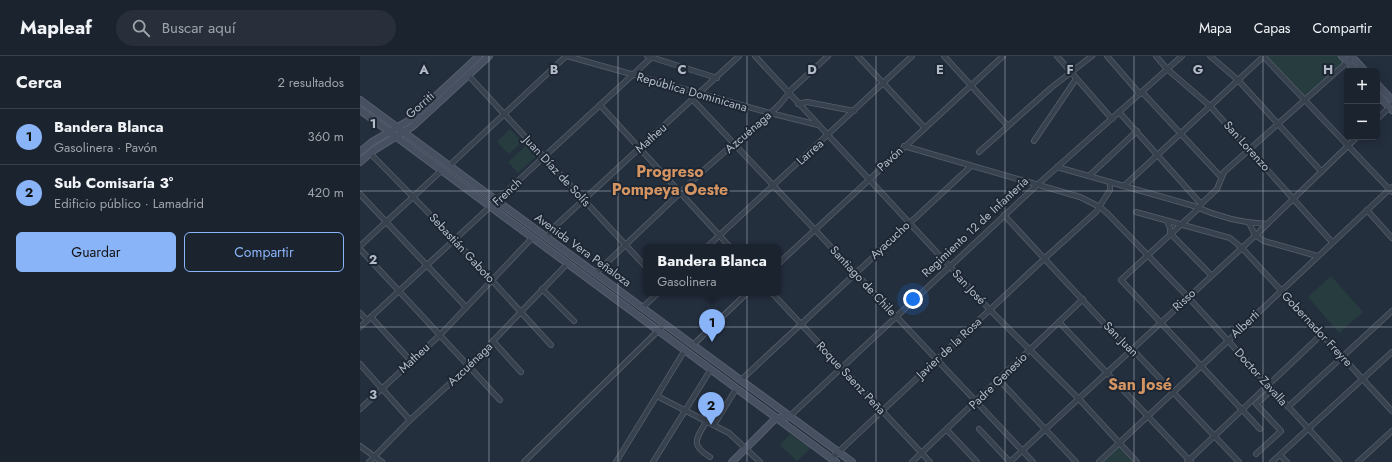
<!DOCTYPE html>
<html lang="es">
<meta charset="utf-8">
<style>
body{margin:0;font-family:Jost,sans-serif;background:#282f3a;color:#f1f3f6}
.controls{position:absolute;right:12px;top:12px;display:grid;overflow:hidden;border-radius:6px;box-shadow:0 2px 10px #0003}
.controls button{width:36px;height:36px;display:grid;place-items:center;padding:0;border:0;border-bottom:1px solid #39404a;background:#1b232e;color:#f1f3f6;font:20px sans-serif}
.you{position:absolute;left:553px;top:243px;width:14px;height:14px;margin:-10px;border:3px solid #fff;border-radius:50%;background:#1a73e8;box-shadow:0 0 0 6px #1a73e833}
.badge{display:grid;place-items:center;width:26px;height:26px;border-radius:50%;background:#8ab4f8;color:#111;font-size:13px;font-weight:700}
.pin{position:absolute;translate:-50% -33px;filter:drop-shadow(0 1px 2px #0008)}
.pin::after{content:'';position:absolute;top:21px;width:14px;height:12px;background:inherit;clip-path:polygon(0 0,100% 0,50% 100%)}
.popup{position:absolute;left:283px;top:188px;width:138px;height:52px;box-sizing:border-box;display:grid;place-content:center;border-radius:6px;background:#1b232e;filter:drop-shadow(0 1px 3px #0005);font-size:13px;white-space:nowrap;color:#a0a4aa}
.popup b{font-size:15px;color:#f1f3f6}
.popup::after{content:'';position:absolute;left:50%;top:100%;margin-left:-8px;border:8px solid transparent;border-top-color:#1b232e}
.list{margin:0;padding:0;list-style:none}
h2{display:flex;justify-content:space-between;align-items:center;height:52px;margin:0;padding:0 16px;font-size:17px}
h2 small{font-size:13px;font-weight:400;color:#a0a4aa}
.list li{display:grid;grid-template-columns:26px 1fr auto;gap:12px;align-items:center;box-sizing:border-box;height:56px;padding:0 16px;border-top:1px solid #39404a}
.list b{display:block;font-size:15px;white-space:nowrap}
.list p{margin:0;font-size:13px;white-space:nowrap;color:#a0a4aa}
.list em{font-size:13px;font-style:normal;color:#a0a4aa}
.actions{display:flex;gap:8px;padding:12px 16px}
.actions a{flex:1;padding:9px 0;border:1px solid #8ab4f8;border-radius:6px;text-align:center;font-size:14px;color:#8ab4f8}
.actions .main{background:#8ab4f8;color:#111}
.icon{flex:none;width:22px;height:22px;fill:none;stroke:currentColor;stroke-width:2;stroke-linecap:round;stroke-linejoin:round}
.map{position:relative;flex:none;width:1032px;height:406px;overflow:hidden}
header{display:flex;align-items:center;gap:24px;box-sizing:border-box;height:56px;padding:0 20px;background:#1b232e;border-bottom:1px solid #39404a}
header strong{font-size:19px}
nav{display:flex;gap:22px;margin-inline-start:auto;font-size:14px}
.search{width:280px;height:36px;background:#282f3a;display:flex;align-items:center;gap:10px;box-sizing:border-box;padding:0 14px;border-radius:22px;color:#a0a4aa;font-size:15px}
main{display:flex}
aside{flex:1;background:#1b232e}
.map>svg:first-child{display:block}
.green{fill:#263c3f}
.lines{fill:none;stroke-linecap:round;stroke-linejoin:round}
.street-casing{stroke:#565f6c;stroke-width:6}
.secondary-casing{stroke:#565f6c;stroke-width:8}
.street{stroke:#38414e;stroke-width:4.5}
.secondary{stroke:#465061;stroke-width:6}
.grid{fill:none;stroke:#b4bcc9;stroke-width:1;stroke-opacity:0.55}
.labels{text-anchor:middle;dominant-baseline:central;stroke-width:4;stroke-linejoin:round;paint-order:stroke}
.street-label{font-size:12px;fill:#b4bcc9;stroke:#1d2633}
.district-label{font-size:16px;font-weight:bold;fill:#d59563;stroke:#1d2633}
.grid-label{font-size:13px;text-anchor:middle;font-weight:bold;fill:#b4bcc9;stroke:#1d2633;stroke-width:4;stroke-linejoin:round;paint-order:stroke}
</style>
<header>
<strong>Mapleaf</strong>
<div class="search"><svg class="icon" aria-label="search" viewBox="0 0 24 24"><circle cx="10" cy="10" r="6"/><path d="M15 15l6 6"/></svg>Buscar aquí</div>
<nav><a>Mapa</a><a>Capas</a><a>Compartir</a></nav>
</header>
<main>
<aside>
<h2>Cerca<small>2 resultados</small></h2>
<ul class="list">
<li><span class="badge">1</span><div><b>Bandera Blanca</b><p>Gasolinera · Pavón</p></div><em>360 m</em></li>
<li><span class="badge">2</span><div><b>Sub Comisaría 3°</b><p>Edificio público · Lamadrid</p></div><em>420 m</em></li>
</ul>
<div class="actions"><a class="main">Guardar</a><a>Compartir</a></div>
</aside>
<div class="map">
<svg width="1032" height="406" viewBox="0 0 1032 406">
<rect width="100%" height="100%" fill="#242f3e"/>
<!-- green -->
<g class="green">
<polygon points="905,0 981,0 986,5 945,43"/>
<polygon points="150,73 162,86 149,98 137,86"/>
<polygon points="169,87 179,98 158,117 148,106"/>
<polygon points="971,220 1003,256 979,277 948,241"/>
<polygon points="430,378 451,392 437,405 420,389"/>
<polygon points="760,390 774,406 743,406"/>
</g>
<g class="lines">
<defs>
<g id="street">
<polyline points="207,0 410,57 458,69"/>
<polyline points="287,0 357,22"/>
<polyline points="395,0 630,254 719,343 777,406"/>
<polyline points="498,0 564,71"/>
<polyline points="584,0 647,69"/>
<polyline points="697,0 752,63"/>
<polyline points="747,0 780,38"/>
<polyline points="796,0 807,13 850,50 972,186"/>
<polyline points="850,0 878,24 961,115"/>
<polyline points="903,0 1032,136"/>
<polyline points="108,19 286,211"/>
<polyline points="782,36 861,121"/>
<polyline points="333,44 673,406"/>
<polyline points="438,48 447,46 494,55"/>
<polyline points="240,49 370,191"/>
<polyline points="759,56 841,148 839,152 761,224 900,373"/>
<polyline points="1017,63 1032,49"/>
<polyline points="674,85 716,23"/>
<polyline points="544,90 720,141 740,151 748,158 828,241 979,406"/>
<polyline points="619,96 692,31 732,0"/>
<polyline points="10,97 95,184 191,289"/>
<polyline points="90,109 206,0"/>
<path d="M697 111 834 150C856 160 882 167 907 168"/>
<polyline points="729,120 777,75"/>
<polyline points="764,130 904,0"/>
<polyline points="0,138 106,251"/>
<polyline points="841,148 857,133 864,116 994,0"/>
<polyline points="1007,154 1032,182"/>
<polyline points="776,156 870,182 882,192 1032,355"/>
<polyline points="644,159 768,293 775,296 879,406"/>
<polyline points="807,165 810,172 810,177 851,219"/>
<polyline points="889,167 895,179 904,185 957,200"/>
<polyline points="188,181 191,174 379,0"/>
<polyline points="0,190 82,114"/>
<polyline points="347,191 552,0"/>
<polyline points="0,193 140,344"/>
<polyline points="418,208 643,0"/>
<polyline points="236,217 345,113 370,91 379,87 420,48 432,33 468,0"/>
<polyline points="182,233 214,265"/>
<polyline points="412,237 570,406"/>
<polyline points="283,251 298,237"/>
<polyline points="0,257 7,264"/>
<polyline points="11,261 51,305"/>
<polyline points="699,266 831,406"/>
<polyline points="0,271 293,0"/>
<polyline points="133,285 161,316"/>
<polyline points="333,289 387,237"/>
<polyline points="0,308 50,364"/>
<polyline points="381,324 610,111"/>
<polyline points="639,324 716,406"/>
<polyline points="297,340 369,377 400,406"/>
<polyline points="928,351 1032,255"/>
<polyline points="0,353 80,279 173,181"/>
<polyline points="430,360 676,130 822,0"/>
<path d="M346 366C336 383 330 389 350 401"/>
<polyline points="354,369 376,333"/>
<polyline points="619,373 650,406"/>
<polyline points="587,374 617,406"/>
<polyline points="0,390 22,406"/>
<polyline points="896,398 921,375 896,348 912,334"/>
<polyline points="920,399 927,406"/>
<polyline points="472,402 685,202 736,156 750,134 750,126"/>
<polyline points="9,406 50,364 109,310 208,207"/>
<polyline points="164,406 305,268"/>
<polyline points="256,406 325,294"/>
<polyline points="293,406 351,313"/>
<polyline points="552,406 723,243"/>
<polyline points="650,406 897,178 997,81"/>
<polyline points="739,406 1032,131"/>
<polyline points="827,406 962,278"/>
<polyline points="912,406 1032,296"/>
<polyline points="998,406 1032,375"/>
</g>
<g id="secondary">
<polyline points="982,0 996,15"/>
<polyline points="991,0 1005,15"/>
<polyline points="1017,28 1032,44"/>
<polyline points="1017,38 1032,54"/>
<polyline points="0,44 492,406"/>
<polyline points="0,54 476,406"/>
<polyline points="0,96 12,86 50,64 119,0"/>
<polyline points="0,106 14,94 53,70 129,0"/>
<polyline points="372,406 415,363 430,360"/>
</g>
</defs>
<!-- street casing -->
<use href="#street" class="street-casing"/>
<!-- secondary casing -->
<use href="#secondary" class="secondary-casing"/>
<!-- street -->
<use href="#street" class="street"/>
<!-- secondary -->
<use href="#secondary" class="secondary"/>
</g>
<!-- grid -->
<path class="grid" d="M129 0V406M258 0V406M387 0V406M516 0V406M645 0V406M774 0V406M903 0V406M0 135H1032M0 271H1032"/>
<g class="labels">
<!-- street labels -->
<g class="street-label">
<text transform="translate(332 36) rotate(16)">República Dominicana</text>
<text transform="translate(60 49) rotate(-42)">Gorriti</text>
<text transform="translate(388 76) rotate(-41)">Azcuénaga</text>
<text transform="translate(291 82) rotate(-42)">Matheu</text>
<text transform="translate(887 90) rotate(48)">San Lorenzo</text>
<text transform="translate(450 96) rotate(-42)">Larrea</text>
<text transform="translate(530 103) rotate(-43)">Pavón</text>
<text transform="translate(197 115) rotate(47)">Juan Díaz de Solís</text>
<text transform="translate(147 136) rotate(-43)">French</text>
<text transform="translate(615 171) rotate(-43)">Regimiento 12 de Infantería</text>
<text transform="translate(530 184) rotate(-43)">Ayacucho</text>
<text transform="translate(102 192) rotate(47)">Sebastián Gaboto</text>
<text transform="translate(223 194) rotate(36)">Avenida Vera Peñaloza</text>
<text transform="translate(503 225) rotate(47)">Santiago de Chile</text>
<text transform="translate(609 231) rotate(47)">San José</text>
<text transform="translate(824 244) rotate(-43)">Risso</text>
<text transform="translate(885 268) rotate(-43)">Alberti</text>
<text transform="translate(957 273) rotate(47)">Gobernador Freyre</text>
<text transform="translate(761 283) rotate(45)">San Juan</text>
<text transform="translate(589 292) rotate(-43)">Javier de la Rosa</text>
<text transform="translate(54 302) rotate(-43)">Matheu</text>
<text transform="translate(110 308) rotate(-44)">Azcuénaga</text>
<text transform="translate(901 321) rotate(48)">Doctor Zavalla</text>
<text transform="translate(491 322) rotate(47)">Roque Saenz Peña</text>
<text transform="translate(638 325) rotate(-44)">Padre Genesio</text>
</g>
<!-- district labels -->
<g class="district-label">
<text x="310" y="115">Progreso<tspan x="310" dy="18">Pompeya Oeste</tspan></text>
<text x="780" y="328">San José</text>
</g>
</g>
<g class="grid-label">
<text x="64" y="18">A</text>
<text x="194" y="18">B</text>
<text x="322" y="18">C</text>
<text x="452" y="18">D</text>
<text x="580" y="18">E</text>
<text x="710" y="18">F</text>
<text x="838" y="18">G</text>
<text x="968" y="18">H</text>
<text x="13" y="72">1</text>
<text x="13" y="208">2</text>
<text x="13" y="343">3</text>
</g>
</svg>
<div class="controls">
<button>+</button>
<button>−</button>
</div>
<div class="you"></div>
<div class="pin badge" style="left:352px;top:286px">1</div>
<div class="popup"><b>Bandera Blanca</b>Gasolinera</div>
<div class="pin badge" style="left:351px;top:369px">2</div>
</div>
</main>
